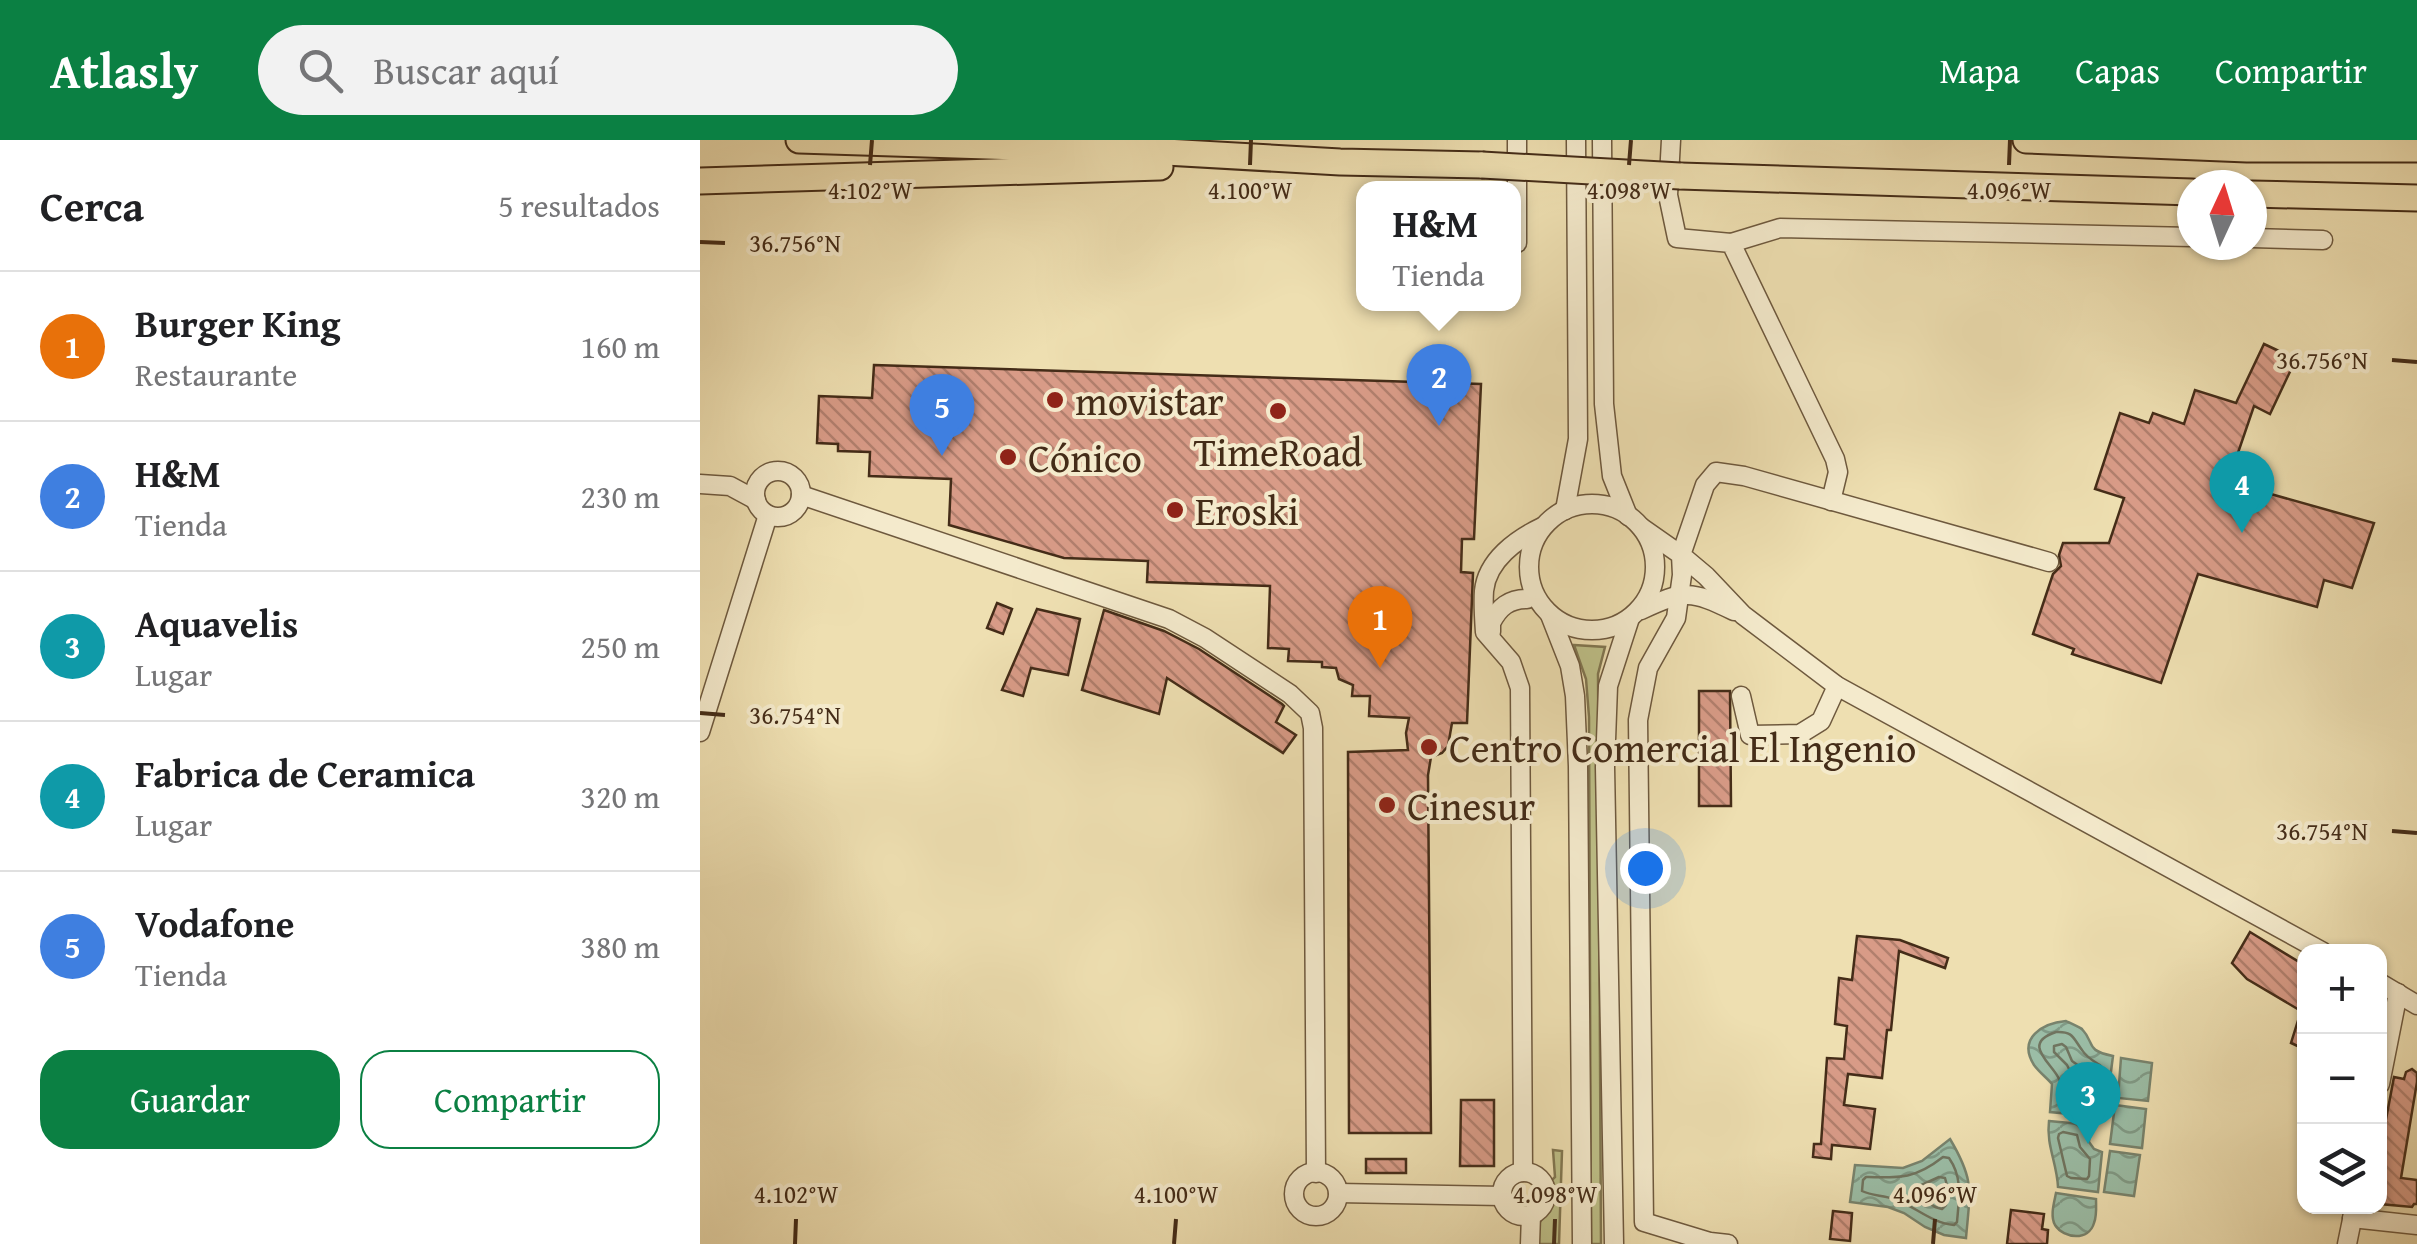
<!DOCTYPE html>
<html lang="es">
<meta charset="utf-8">
<style>
body{margin:0;font-family:"Gentium Book Plus",serif;background:#f2f2f2;color:#202124}
.controls{position:absolute;right:30px;bottom:30px;display:grid;overflow:hidden;border-radius:20px;box-shadow:0 2px 8px #0004}
.controls button{width:90px;height:90px;display:grid;place-items:center;padding:0;border:0;border-bottom:2px solid #e0e0e0;background:#fff;color:#202124;font:50px sans-serif}
.compass{position:absolute;left:1477px;top:30px;width:90px;height:90px;border-radius:50%;background:#fff;box-shadow:0 2px 8px #0004;rotate:4deg}
.you{position:absolute;left:945px;top:728px;width:35px;height:35px;margin:-25px;border:8px solid #fff;border-radius:50%;background:#1a73e8;box-shadow:0 0 0 15px #1a73e833}
.badge{display:grid;place-items:center;width:65px;height:65px;border-radius:50%;background:#0b8043;color:#fff;font-size:32px;font-weight:700}
.pin{position:absolute;translate:-50% -82px;filter:drop-shadow(0 2px 5px #0008)}
.pin::after{content:'';position:absolute;top:52px;width:35px;height:30px;background:inherit;clip-path:polygon(0 0,100% 0,50% 100%)}
.popup{position:absolute;left:656px;top:41px;width:165px;height:130px;box-sizing:border-box;display:grid;place-content:center;border-radius:20px;background:#fff;filter:drop-shadow(0 2px 8px #0005);font-size:32px;white-space:nowrap;color:#757577}
.popup b{font-size:38px;color:#202124}
.popup::after{content:'';position:absolute;left:50%;top:100%;margin-left:-20px;border:20px solid transparent;border-top-color:#fff}
.list{margin:0;padding:0;list-style:none}
h2{display:flex;justify-content:space-between;align-items:center;height:130px;margin:0;padding:0 40px;font-size:42px}
h2 small{font-size:32px;font-weight:400;color:#757577}
.list li{display:grid;grid-template-columns:65px 1fr auto;gap:30px;align-items:center;box-sizing:border-box;height:150px;padding:0 40px;border-top:2px solid #e0e0e0}
.list b{display:block;font-size:38px;white-space:nowrap}
.list p{margin:0;font-size:32px;white-space:nowrap;color:#757577}
.list em{font-size:32px;font-style:normal;color:#757577}
.actions{display:flex;gap:20px;padding:30px 40px}
.actions a{flex:1;padding:22px 0;border:2px solid #0b8043;border-radius:30px;text-align:center;font-size:35px;color:#0b8043}
.actions .main{background:#0b8043;color:#fff}
.icon{flex:none;width:55px;height:55px;fill:none;stroke:currentColor;stroke-width:2;stroke-linecap:round;stroke-linejoin:round}
.map{position:relative;flex:none;width:1717px;height:1104px;overflow:hidden}
header{display:flex;align-items:center;gap:60px;box-sizing:border-box;height:140px;padding:0 50px;background:#0b8043;color:#fff}
header strong{font-size:48px}
nav{display:flex;gap:55px;margin-inline-start:auto;font-size:35px}
.search{width:700px;height:90px;background:#f2f2f2;display:flex;align-items:center;gap:25px;box-sizing:border-box;padding:0 35px;border-radius:55px;color:#757577;font-size:38px}
main{display:flex}
aside{flex:1;background:#fff}
.map>svg:first-child{display:block}
.green{fill:#bec088;stroke:#817650;stroke-width:2.5}
.water{fill:url(#water-waves);stroke:#78836d;stroke-width:2.5}
.lines{fill:none;stroke-linecap:round;stroke-linejoin:round}
.shore{stroke:#70745f;stroke-width:2.5}
.building{fill:url(#building-back-hatch);stroke:#442c18;stroke-width:2.5}
.minor-casing{stroke:#6e593e;stroke-width:21}
.highway-casing{stroke:#442c18;stroke-width:29}
.minor{stroke:#f4eacc;stroke-width:18}
.highway{stroke:#eedfb1;stroke-width:25}
.highway-bridge-casing{stroke:#442c18;stroke-width:29;stroke-linecap:butt}
.highway-bridge{stroke:#eedfb1;stroke-width:25}
.ticks{fill:none;stroke:#442c18;stroke-width:4}
.poi-dot{fill:#8f2418;stroke:#f4eacc;stroke-width:4}
.labels{text-anchor:middle;dominant-baseline:central;stroke-width:8;stroke-linejoin:round;paint-order:stroke}
.poi-label{font-size:40px;fill:#442c18;stroke:#f4eacc;text-anchor:start}
.ticks-label{font-size:25px;text-anchor:middle;fill:#442c18;stroke:#f4eacc;stroke-width:8;stroke-linejoin:round;paint-order:stroke}
</style>
<header>
<strong>Atlasly</strong>
<div class="search"><svg class="icon" aria-label="search" viewBox="0 0 24 24"><circle cx="10" cy="10" r="6"/><path d="M15 15l6 6"/></svg>Buscar aquí</div>
<nav><a>Mapa</a><a>Capas</a><a>Compartir</a></nav>
</header>
<main>
<aside>
<h2>Cerca<small>5 resultados</small></h2>
<ul class="list">
<li><span class="badge" style="background:#e8710a">1</span><div><b>Burger King</b><p>Restaurante</p></div><em>160 m</em></li>
<li><span class="badge" style="background:#3f7fe0">2</span><div><b>H&amp;M</b><p>Tienda</p></div><em>230 m</em></li>
<li><span class="badge" style="background:#0f9aa8">3</span><div><b>Aquavelis</b><p>Lugar</p></div><em>250 m</em></li>
<li><span class="badge" style="background:#0f9aa8">4</span><div><b>Fabrica de Ceramica</b><p>Lugar</p></div><em>320 m</em></li>
<li><span class="badge" style="background:#3f7fe0">5</span><div><b>Vodafone</b><p>Tienda</p></div><em>380 m</em></li>
</ul>
<div class="actions"><a class="main">Guardar</a><a>Compartir</a></div>
</aside>
<div class="map">
<svg width="1717" height="1104" viewBox="0 0 1717 1104">
<defs>
<pattern id="water-waves" width="16" height="10" patternUnits="userSpaceOnUse" patternTransform="scale(2.5)"><rect width="16" height="10" fill="#9bbda6"/><path d="M0 5q4-4 8 0t8 0" fill="none" stroke="#809a86"/></pattern>
<pattern id="building-back-hatch" width="6" height="6" patternUnits="userSpaceOnUse" patternTransform="scale(2.5)"><rect width="6" height="6" fill="#d89b87"/><path d="M-1 5l2 2M0 0l6 6M5-1l2 2" fill="none" stroke="#b17f6d"/></pattern>
</defs>
<rect width="100%" height="100%" fill="#eedfb1"/>
<filter id="stains"><feTurbulence type="fractalNoise" baseFrequency=".002" numOctaves="4"/><feColorMatrix values="0 0 0 0 .2 0 0 0 0 .09 0 0 0 0 .02 0 0 0 .5 -.17"/></filter>
<radialGradient id="worn" r=".72"><stop offset=".6" stop-color="#630" stop-opacity="0"/><stop offset="1" stop-color="#630" stop-opacity=".3"/></radialGradient>
<!-- green -->
<g class="green">
<polygon points="874,505 905,507 898,534 901,1104 891,1104 889,577 886,539"/>
<polygon points="853,1010 862,1011 859,1104 838,1104 839,1084 851,1062 849,1043 855,1037"/>
</g>
<!-- water -->
<g class="water">
<path d="M1366 881C1368 882 1381 888 1382 889 1396 904 1384 910 1413 916L1408 955H1398L1394 958 1391 976 1350 972 1352 944C1347 938 1339 932 1334 925 1317 898 1343 883 1366 881Z"/>
<polygon points="1421,918 1452,923 1448,961 1418,958"/>
<polygon points="1415,965 1446,969 1442,1008 1410,1004"/>
<path d="M1349 981 1390 985 1389 1002 1394 1009 1402 1012 1398 1052 1358 1047C1357 1023 1346 1005 1349 981Z"/>
<path d="M1250 999C1275 1041 1270 1051 1266 1098L1244 1095 1225 1087 1204 1073 1188 1067 1150 1062 1155 1025 1203 1028 1222 1021Z"/>
<polygon points="1410,1011 1440,1015 1434,1056 1404,1052"/>
<path d="M1356 1053 1396 1059C1396 1066 1397 1076 1394 1083 1389 1101 1364 1099 1355 1085 1350 1076 1354 1063 1356 1053Z"/>
</g>
<g class="lines">
<!-- shore -->
<g class="shore">
<path d="M1356 892C1373 891 1373 898 1382 910 1386 917 1395 922 1401 926L1399 943 1387 951 1380 964 1363 961C1362 953 1363 944 1358 937 1349 921 1322 903 1356 892Z"/>
<polygon points="1362,904 1366,907 1372,921 1386,931 1385,936 1380,940 1374,939 1367,925 1354,912 1354,906"/>
<polygon points="1363,992 1377,995 1380,1007 1390,1019 1389,1036 1387,1039 1371,1038 1367,1036 1358,998 1359,994"/>
<path d="M1243 1017 1249 1018C1263 1038 1259 1058 1257 1082L1254 1085C1231 1083 1215 1066 1194 1059 1183 1055 1172 1056 1162 1051L1163 1040 1166 1037C1200 1038 1215 1039 1243 1017Z"/>
<polygon points="1239,1037 1245,1038 1248,1049 1246,1065 1242,1069 1235,1067 1215,1052 1217,1047"/>
</g>
</g>
<!-- building -->
<g class="building">
<polygon points="1564,204 1596,219 1570,274 1554,266 1528,342 1674,383 1652,448 1624,440 1617,467 1498,434 1461,543 1372,514 1374,509 1333,494 1353,434 1361,426 1359,415 1363,403 1409,403 1424,358 1395,349 1420,273 1449,283 1453,273 1484,284 1495,250 1536,263"/>
<polygon points="174,225 781,244 774,399 762,399 761,432 773,433 767,583 752,583 748,606 742,613 731,617 728,635 731,993 649,993 648,612 708,610 706,593 709,578 669,576 670,556 652,556 653,545 639,539 636,528 622,527 622,522 588,521 589,509 568,508 570,446 447,442 448,421 364,418 249,385 251,339 169,336 170,312 138,311 138,304 117,303 119,256 172,258"/>
<polygon points="297,463 312,469 303,494 287,488"/>
<polygon points="337,469 380,479 368,535 331,528 323,556 302,550"/>
<polygon points="404,470 464,491 499,509 582,564 584,566 576,582 596,595 583,613 467,538 459,574 382,550"/>
<polygon points="999,551 1030,551 1031,666 999,666"/>
<polygon points="1550,792 1604,825 1604,909 1591,903 1601,871 1547,839 1532,823"/>
<polygon points="1157,796 1200,800 1248,818 1245,828 1199,811 1191,890 1187,890 1182,938 1148,934 1144,965 1175,969 1170,1009 1132,1005 1131,1019 1113,1017 1114,1004 1121,1004 1127,918 1144,919 1147,886 1135,884 1139,838 1152,840"/>
<polygon points="1712,929 1717,933 1717,942 1701,1038 1717,1040 1717,1064 1714,1064 1712,1067 1680,1064 1680,1011 1694,937 1704,939 1706,932"/>
<polygon points="761,960 794,960 794,1026 760,1026"/>
<rect x="666" y="1019" width="40" height="14"/>
<polygon points="1311,1070 1344,1074 1342,1089 1348,1090 1347,1104 1307,1104"/>
<polygon points="1133,1071 1152,1073 1150,1101 1130,1099"/>
</g>
<g class="lines">
<defs>
<g id="minor">
<polyline points="902,0 904,264 912,336 928,376"/>
<polyline points="971,0 968,55 977,98 1031,103 1135,319 1138,332 1131,361"/>
<polyline points="1552,98 1623,100"/>
<polyline points="817,103 817,0"/>
<polyline points="1031,103 1080,88 1492,97"/>
<circle cx="78" cy="354" r="23"/>
<polyline points="0,344 30,346 56,360"/>
<polyline points="101,355 469,479 505,498 590,554 610,573 613,588 616,1033"/>
<circle cx="892" cy="427" r="63"/>
<polyline points="865,370 878,299 876,0"/>
<polyline points="941,387 981,415 982,435 976,478 948,528 938,580 944,1082 1010,1102 1028,1104"/>
<polyline points="1349,422 1044,336 1016,332 1005,345 981,415 1006,436 1043,475 1137,546 1623,812"/>
<path d="M941 470C984 450 991 450 1034 471"/>
<polyline points="850,475 870,526 875,556 878,626 882,1104"/>
<path d="M791 492V483C799 467 809 459 827 459"/>
<polyline points="1041,556 1050,595 1100,594 1121,581 1137,546"/>
<polyline points="0,592 68,375"/>
<polyline points="1680,843 1717,865"/>
<polyline points="1680,944 1698,853"/>
<path d="M823 1032 820 548 811 522 785 492C784 478 783 464 784 451 787 420 817 399 842 387"/>
<circle cx="616" cy="1054" r="22"/>
<circle cx="824" cy="1054" r="22"/>
<polyline points="638,1053 802,1056"/>
<polyline points="1652,1078 1717,1085"/>
<polyline points="830,1104 831,1075"/>
<polyline points="914,1104 905,627 908,546 930,478"/>
<polyline points="1647,1104 1654,1070"/>
</g>
<g id="highway">
<polyline points="99,0 448,11 640,22 782,25"/>
<polyline points="1326,0 1547,9 1717,9"/>
<polyline points="980,36 1492,52"/>
<polyline points="0,41 460,27"/>
<polyline points="1552,54 1717,58"/>
</g>
</defs>
<!-- minor casing -->
<use href="#minor" class="minor-casing"/>
<!-- highway casing -->
<use href="#highway" class="highway-casing"/>
<!-- minor -->
<use href="#minor" class="minor"/>
<!-- highway -->
<use href="#highway" class="highway"/>
<defs>
<polyline id="highway-bridge" points="782,25 980,36"/>
</defs>
<!-- highway-bridge casing -->
<use href="#highway-bridge" class="highway-bridge-casing"/>
<!-- highway-bridge -->
<use href="#highway-bridge" class="highway-bridge"/>
</g>
<!-- ticks -->
<path class="ticks" d="M170 25 172 0M550 25 551 0M929 25 931 0M1309 25 1310 0M0 102 25 103M1692 220 1717 222M0 573 25 575M1692 691 1717 693M95 1104 96 1079M474 1104 476 1079M854 1104 855 1079M1233 1104 1235 1079"/>
<!-- markers -->
<g class="poi-dot">
<circle cx="355" cy="260" r="10"/>
<circle cx="578" cy="271" r="10"/>
<circle cx="308" cy="317" r="10"/>
<circle cx="475" cy="370" r="10"/>
<circle cx="729" cy="607" r="10"/>
<circle cx="687" cy="665" r="10"/>
</g>
<g class="labels">
<!-- poi labels -->
<g class="poi-label">
<text x="375" y="260">movistar</text>
<text x="578" y="311" text-anchor="middle">TimeRoad</text>
<text x="328" y="317">Cónico</text>
<text x="495" y="370">Eroski</text>
<text x="749" y="607">Centro Comercial El Ingenio</text>
<text x="707" y="665">Cinesur</text>
</g>
</g>
<g class="ticks-label">
<text x="170" y="59">4.102°W</text>
<text x="550" y="59">4.100°W</text>
<text x="929" y="59">4.098°W</text>
<text x="1309" y="59">4.096°W</text>
<text x="95" y="112">36.756°N</text>
<text x="1622" y="229">36.756°N</text>
<text x="95" y="584">36.754°N</text>
<text x="1622" y="700">36.754°N</text>
<text x="96" y="1063">4.102°W</text>
<text x="476" y="1063">4.100°W</text>
<text x="855" y="1063">4.098°W</text>
<text x="1235" y="1063">4.096°W</text>
</g>
<rect width="100%" height="100%" filter="url(#stains)"/>
<rect width="100%" height="100%" fill="url(#worn)"/>
</svg>
<div class="controls">
<button>+</button>
<button>−</button>
<button><svg class="icon" aria-label="layers" viewBox="0 0 24 24"><path d="M12 4l9 5-9 5-9-5zM3 14l9 5 9-5"/></svg></button>
</div>
<svg class="compass" viewBox="-18 -18 36 36"><path d="M0-13l5 13h-10z" fill="#e53935"/><path d="M0 13l5-13h-10z" fill="#757577"/></svg>
<div class="you"></div>
<div class="pin badge" style="left:680px;top:528px;background:#e8710a">1</div>
<div class="pin badge" style="left:739px;top:286px;background:#3f7fe0">2</div>
<div class="popup"><b>H&amp;M</b>Tienda</div>
<div class="pin badge" style="left:1388px;top:1004px;background:#0f9aa8">3</div>
<div class="pin badge" style="left:1542px;top:393px;background:#0f9aa8">4</div>
<div class="pin badge" style="left:242px;top:316px;background:#3f7fe0">5</div>
</div>
</main>
